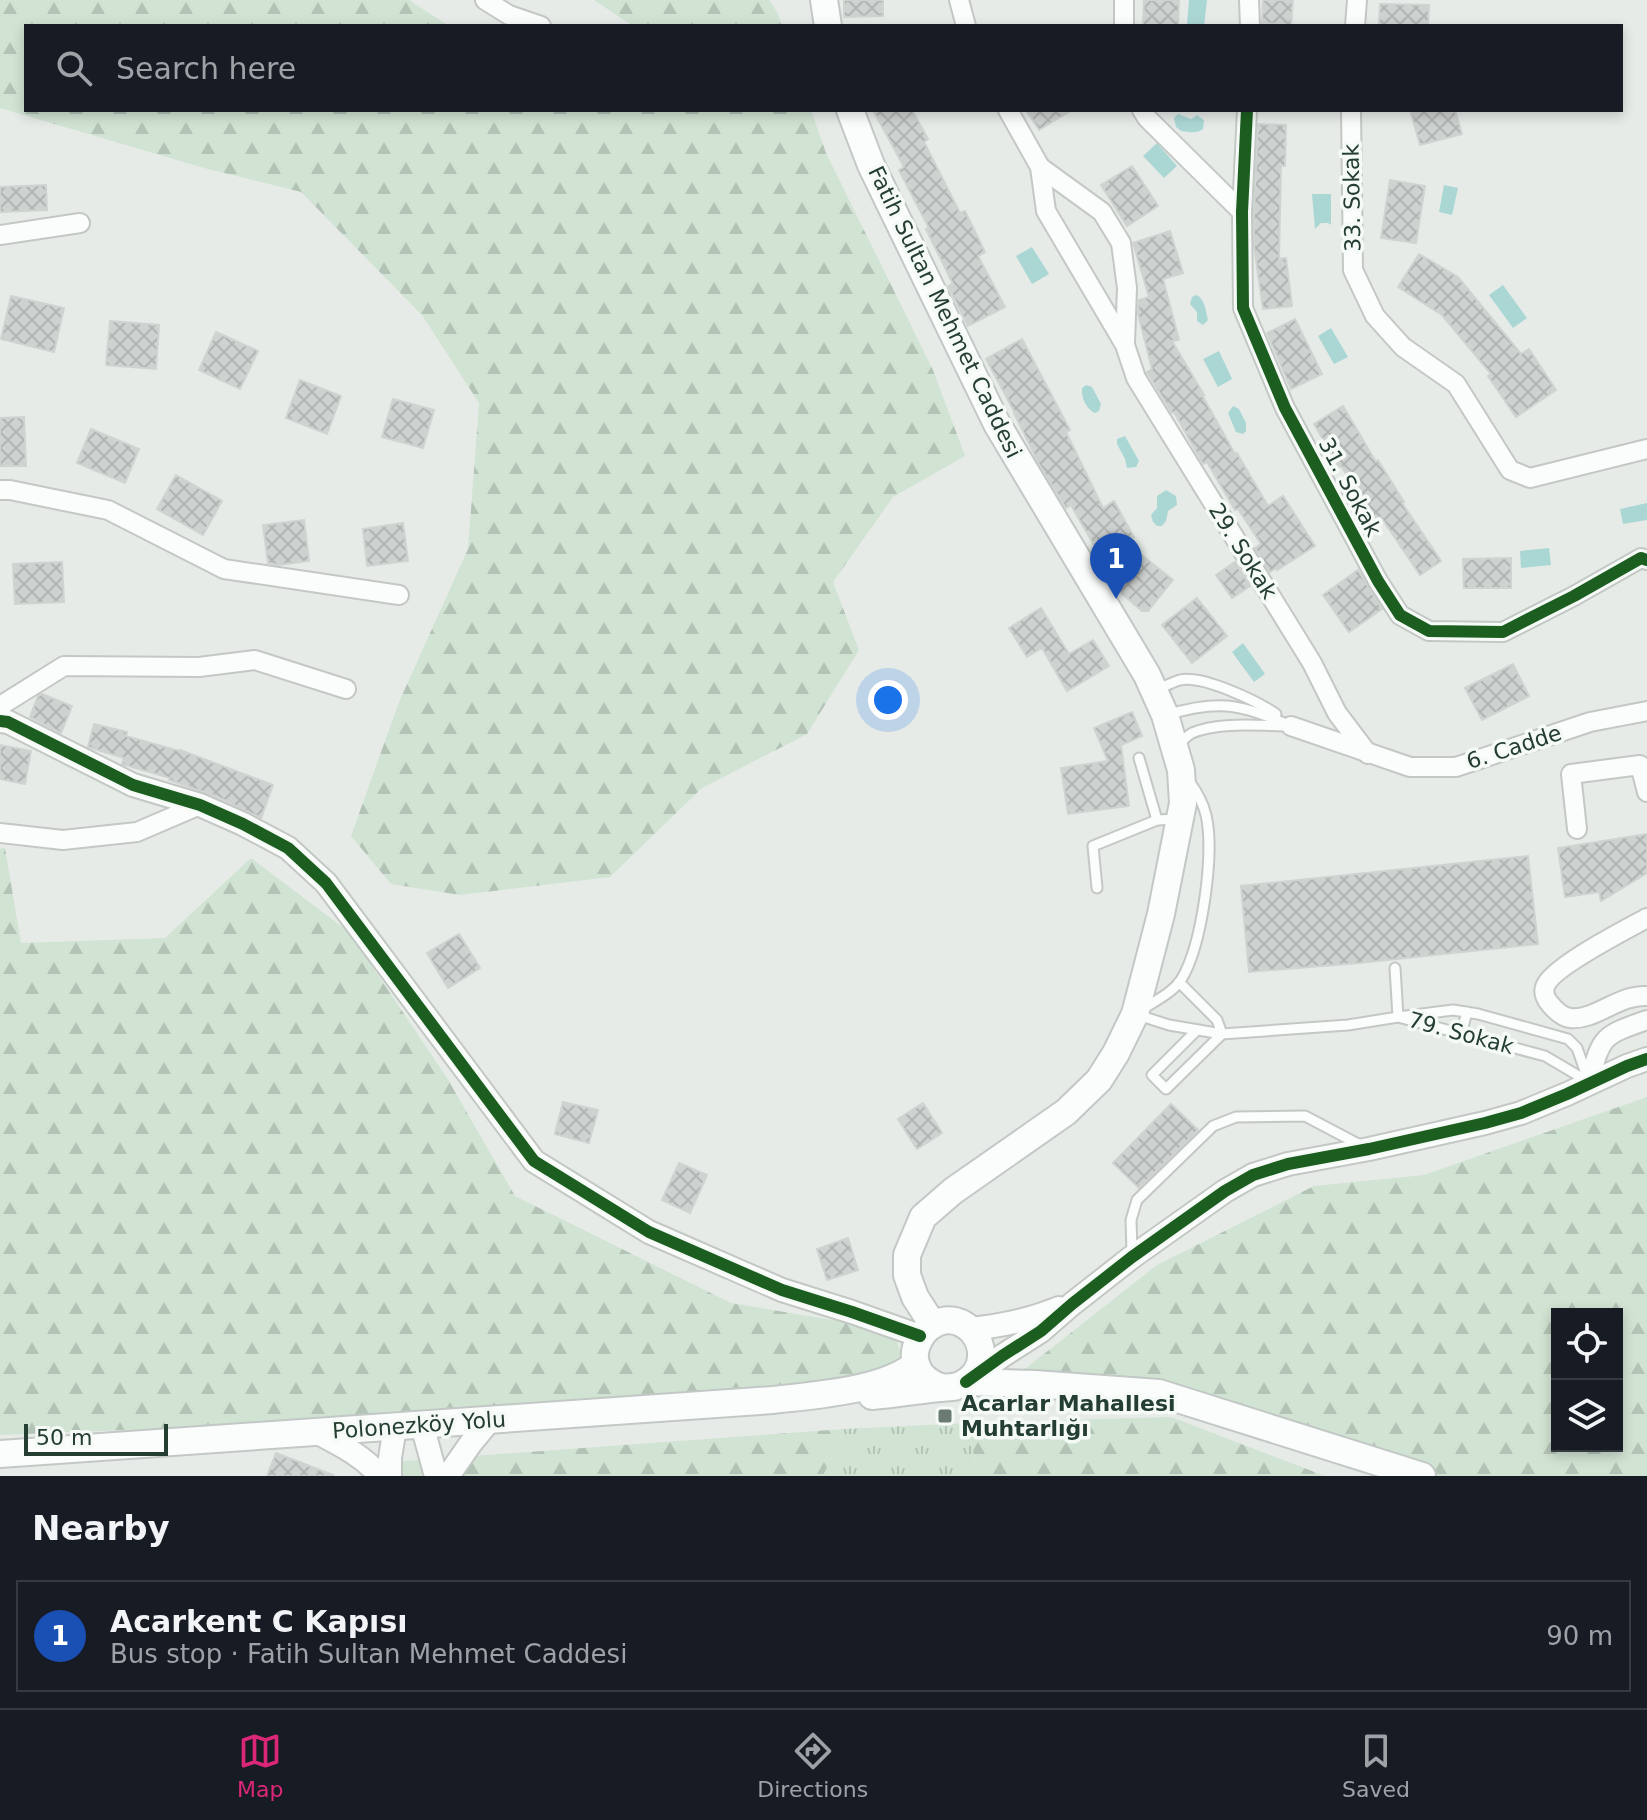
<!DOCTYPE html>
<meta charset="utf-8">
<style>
body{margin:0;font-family:"DejaVu Sans",sans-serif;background:#242831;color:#f1f3f6}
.controls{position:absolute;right:24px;bottom:24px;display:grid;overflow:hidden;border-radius:0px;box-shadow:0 4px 12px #0003}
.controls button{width:72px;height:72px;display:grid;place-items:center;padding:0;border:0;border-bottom:2px solid #363941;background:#171b24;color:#f1f3f6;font:40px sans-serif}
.scale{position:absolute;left:24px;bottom:20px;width:144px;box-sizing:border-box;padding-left:8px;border:4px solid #253e32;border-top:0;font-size:22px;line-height:28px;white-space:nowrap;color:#253e32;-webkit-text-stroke:6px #f5faf6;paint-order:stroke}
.you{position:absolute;left:888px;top:700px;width:28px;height:28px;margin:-20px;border:6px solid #fff;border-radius:50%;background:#1a73e8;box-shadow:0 0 0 12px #1a73e833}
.badge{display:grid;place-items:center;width:52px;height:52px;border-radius:50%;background:#db2777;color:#fff;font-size:26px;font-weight:700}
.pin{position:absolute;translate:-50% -66px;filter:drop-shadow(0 2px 4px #0008)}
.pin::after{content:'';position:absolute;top:42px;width:28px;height:24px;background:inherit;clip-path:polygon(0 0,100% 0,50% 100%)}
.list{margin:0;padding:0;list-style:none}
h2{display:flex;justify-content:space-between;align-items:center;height:104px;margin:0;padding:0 32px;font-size:34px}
h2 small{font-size:26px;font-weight:400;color:#9ea1a6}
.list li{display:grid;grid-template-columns:52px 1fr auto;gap:24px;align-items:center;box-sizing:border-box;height:112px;margin:0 16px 16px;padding:0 16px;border:2px solid #363941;border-radius:0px}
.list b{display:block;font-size:30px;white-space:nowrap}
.list p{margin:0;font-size:26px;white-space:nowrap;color:#9ea1a6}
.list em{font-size:26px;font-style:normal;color:#9ea1a6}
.icon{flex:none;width:44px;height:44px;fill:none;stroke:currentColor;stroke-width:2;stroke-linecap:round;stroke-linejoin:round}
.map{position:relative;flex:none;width:1647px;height:1476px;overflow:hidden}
.search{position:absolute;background:#171b24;box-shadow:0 4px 12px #0003;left:24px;right:24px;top:24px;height:88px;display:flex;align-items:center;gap:20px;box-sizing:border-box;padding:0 28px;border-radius:0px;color:#9ea1a6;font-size:30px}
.sheet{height:232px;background:#171b24}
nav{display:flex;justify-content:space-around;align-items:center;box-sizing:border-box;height:112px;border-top:2px solid #363941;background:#171b24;font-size:22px;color:#9ea1a6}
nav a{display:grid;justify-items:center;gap:4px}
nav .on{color:#db2777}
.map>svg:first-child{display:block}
.grass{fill:url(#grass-tufts)}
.forest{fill:url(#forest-firs);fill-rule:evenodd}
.water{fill:#aad7d4}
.building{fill:url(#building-cross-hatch);stroke:#cfd4d1;stroke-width:2}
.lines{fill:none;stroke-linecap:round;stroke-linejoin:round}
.service-casing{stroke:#c3c8c5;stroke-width:13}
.minor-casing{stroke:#c3c8c5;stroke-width:22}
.tertiary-casing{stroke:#c3c8c5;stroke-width:26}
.secondary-casing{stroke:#c2c8c5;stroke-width:30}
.service{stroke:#fbfcfc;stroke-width:9}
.minor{stroke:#fbfcfc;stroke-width:18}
.tertiary{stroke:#fbfcfc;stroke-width:22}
.secondary{stroke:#fbfcfc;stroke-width:26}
.cycleway-casing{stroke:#f5faf6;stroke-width:17}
.cycleway{stroke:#1b5e20;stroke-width:12}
.poi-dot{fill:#697b72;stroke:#f5faf6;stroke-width:3}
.labels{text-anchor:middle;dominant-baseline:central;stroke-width:7;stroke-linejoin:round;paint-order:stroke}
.street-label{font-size:22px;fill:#253e32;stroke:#f5faf6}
.poi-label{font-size:22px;font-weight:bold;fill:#253e32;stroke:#f5faf6;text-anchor:start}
</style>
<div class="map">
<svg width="1647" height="1476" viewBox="0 0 1647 1476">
<defs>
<pattern id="grass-tufts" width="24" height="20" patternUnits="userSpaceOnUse" patternTransform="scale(2)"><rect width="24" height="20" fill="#d1e3d3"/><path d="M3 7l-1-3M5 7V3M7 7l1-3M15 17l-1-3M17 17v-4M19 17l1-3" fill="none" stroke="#b3c4b6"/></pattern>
<pattern id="forest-firs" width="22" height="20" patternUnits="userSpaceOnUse" patternTransform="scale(2)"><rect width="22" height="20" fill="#d1e3d3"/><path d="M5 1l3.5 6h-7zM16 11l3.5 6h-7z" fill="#b3c4b6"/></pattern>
<pattern id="building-cross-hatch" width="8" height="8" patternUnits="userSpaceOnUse" patternTransform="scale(2)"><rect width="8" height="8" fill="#ced2d0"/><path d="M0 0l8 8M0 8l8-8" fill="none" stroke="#b1b5b3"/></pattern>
</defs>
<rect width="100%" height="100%" fill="#e6ebe8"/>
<!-- grass -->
<polygon class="grass" points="968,1423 978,1476 823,1476 844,1429"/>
<!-- forest -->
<g class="forest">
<polygon points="0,0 409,0 449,26 26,26 26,110 811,110 826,153 933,370 965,456 893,497 833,582 859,650 807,734 702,788 610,877 460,895 391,884 351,836 399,702 468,549 479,403 422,315 301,192 204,168 0,108"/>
<polygon points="594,0 769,0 777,12 782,26 633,26"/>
<polygon points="5,848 21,943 165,938 251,858 349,932 447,1078 515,1196 731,1303 892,1330 908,1372 497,1415 0,1435 0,849"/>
<path d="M1647 1097V1476H1399L1182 1395 1011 1380 1157 1265 1314 1186 1424 1175ZM1557 1314H1617V1446H1557Z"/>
<polygon points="1171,1417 1325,1476 978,1476 968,1423"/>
<polygon points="844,1429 823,1476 372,1476 378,1463"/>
</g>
<!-- water -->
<g class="water">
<polygon points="1189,0 1207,0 1204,26 1187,24"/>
<path d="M1178 114 1191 119 1197 115 1204 120 1203 129C1197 134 1189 132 1181 131L1176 127 1174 118Z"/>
<polygon points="1157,143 1177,166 1164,178 1143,156"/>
<polygon points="1444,185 1458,188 1452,215 1439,212"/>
<polygon points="1312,194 1331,194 1331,225 1328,223 1321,223 1315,229"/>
<polygon points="1032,247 1049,274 1032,284 1016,256"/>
<polygon points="1503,285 1527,318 1513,328 1489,295"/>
<path d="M1196 295C1205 298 1206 312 1208 320L1203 325 1197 321V312L1190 304 1192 297Z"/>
<polygon points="1331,328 1348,357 1334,364 1318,336"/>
<polygon points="1219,351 1232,379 1218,387 1203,359"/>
<path d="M1086 385 1092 387 1101 404 1099 411 1095 413C1086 409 1081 397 1082 388Z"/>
<polygon points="1233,406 1239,409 1246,423 1246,431 1243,434 1236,432 1228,413"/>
<polygon points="1125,436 1139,461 1136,467 1127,468 1125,459 1117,444 1117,439"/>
<polygon points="1166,490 1176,496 1177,505 1168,511 1166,521 1162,526 1157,526 1153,522 1151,515 1157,508 1157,496"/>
<polygon points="1647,503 1647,520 1623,524 1620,509"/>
<polygon points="1549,548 1551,565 1521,568 1520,551"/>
<polygon points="1243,643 1265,674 1254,682 1232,652"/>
</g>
<!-- building -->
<g class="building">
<polygon points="844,0 883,0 883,16 844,17"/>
<polygon points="1144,0 1179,0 1178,26 1143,26"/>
<polygon points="1263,0 1293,0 1291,25 1262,23"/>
<polygon points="1380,4 1429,5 1428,26 1379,26"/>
<polygon points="873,110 912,110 928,139 924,142 960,213 965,211 985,252 978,256 1005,307 968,326 948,286 953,284 926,229 929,228 899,170 904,167"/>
<polygon points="1026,110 1072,110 1039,130"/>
<polygon points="1410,110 1455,110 1462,134 1420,145"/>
<polygon points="1258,124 1286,125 1285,166 1281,166 1279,259 1286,258 1292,306 1263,309 1254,246 1254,212"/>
<polygon points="1132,166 1158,206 1127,226 1101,185"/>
<polygon points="1390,180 1425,186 1416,243 1381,238"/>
<polygon points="46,185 47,210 0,212 0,187"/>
<polygon points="1170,231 1183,273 1163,279 1179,340 1172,341 1204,395 1202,395 1235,454 1237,453 1268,506 1283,496 1315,546 1277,570 1276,568 1270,572 1255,548 1261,544 1238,509 1235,510 1207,462 1203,464 1174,412 1172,413 1147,372 1152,369 1138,314 1139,300 1149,297 1133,243"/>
<polygon points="1419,254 1458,277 1521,354 1529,349 1556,390 1516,417 1488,376 1491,374 1442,315 1398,287"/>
<polygon points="11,296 64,308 54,352 1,339"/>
<polygon points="1295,319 1322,374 1291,389 1267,333"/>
<polygon points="110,321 159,325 156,369 106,365"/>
<polygon points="216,332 258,351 240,389 199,370"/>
<polygon points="1022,339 1070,430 1066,432 1103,508 1114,501 1134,537 1100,556 1071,505 1066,508 1039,464 1014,413 1015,413 986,359"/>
<polygon points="300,380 341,396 327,434 286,418"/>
<polygon points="393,399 434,410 423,448 382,437"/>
<polygon points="1343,406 1376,462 1378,460 1404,502 1402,503 1441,561 1420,575 1381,517 1376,520 1341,466 1339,467 1314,424"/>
<polygon points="24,417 26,466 0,466 0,418"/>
<polygon points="91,429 139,449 125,483 77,463"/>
<polygon points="176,475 222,501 203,535 157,509"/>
<polygon points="304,520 309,561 278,565 268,563 263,525"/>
<polygon points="403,523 408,561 367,566 363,529"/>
<polygon points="1139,553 1173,580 1148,611 1142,611 1113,586"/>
<polygon points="1511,558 1511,588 1464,588 1463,559"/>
<polygon points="62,562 64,602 15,604 13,564"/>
<polygon points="1235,562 1250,586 1232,598 1216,575"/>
<polygon points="1358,570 1382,609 1349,632 1323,595"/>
<polygon points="1197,598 1227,636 1192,663 1162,625"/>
<polygon points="1041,608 1069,654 1093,640 1109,666 1067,691 1042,648 1027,657 1009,628"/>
<polygon points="1513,664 1529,696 1482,720 1465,688"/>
<polygon points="42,694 72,706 61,733 30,717 38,696"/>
<polygon points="1132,712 1142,736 1121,745 1129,806 1068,814 1061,768 1108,761 1094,728"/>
<polygon points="94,724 127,732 126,736 179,751 180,750 273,785 261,818 218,797 169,780 170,778 122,764 124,758 88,747"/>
<polygon points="0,745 31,751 25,784 0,779"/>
<polygon points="1647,834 1647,873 1601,901 1599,892 1565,897 1558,848"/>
<polygon points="1528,856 1538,944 1359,963 1249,972 1241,886"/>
<polygon points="459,934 480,968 448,988 427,953"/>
<polygon points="563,1102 598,1110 589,1143 555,1134"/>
<polygon points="923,1103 942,1133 917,1149 898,1119"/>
<polygon points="1171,1104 1198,1130 1139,1188 1113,1163"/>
<polygon points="679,1163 707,1175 690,1213 662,1200"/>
<polygon points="848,1238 858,1270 827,1280 817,1249"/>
<polygon points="276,1453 333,1475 333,1476 267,1476"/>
</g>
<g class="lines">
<defs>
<g id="service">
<path d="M1156 690C1164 687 1172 682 1180 680 1203 675 1257 701 1276 714"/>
<path d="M1166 715C1219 699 1242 704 1291 726 1262 726 1219 721 1192 733 1187 736 1182 741 1178 746"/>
<polyline points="1139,758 1157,820 1177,819"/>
<polyline points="1097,888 1093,846 1157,820"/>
<polyline points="1179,982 1217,1020 1222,1034 1166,1089 1152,1075 1197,1030"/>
<path d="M1141 1010C1155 1001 1172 993 1181 980 1202 946 1215 853 1206 815 1203 802 1197 792 1189 781"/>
<polygon points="1453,1010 1478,1014 1568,1039 1577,1048 1589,1082 1545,1056 1398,1017"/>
<polyline points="1138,1015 1169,1025 1222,1034 1348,1025 1398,1017 1395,968"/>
<polyline points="1461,1034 1467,1012"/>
<polyline points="1132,1252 1131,1220 1137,1200 1213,1126 1236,1117 1305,1116 1362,1146"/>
</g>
<g id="minor">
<polyline points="485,0 509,15 541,26"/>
<polyline points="959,0 966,26"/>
<polyline points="1249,0 1250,26"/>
<polyline points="1124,26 1124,0"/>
<polyline points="1355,26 1357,0"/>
<polyline points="1008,110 1040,167 1046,211 1125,345 1136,378 1312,663 1337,713 1368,754"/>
<polyline points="1142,110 1147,118 1242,212"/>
<polyline points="1247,110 1242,212 1243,308 1285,408 1378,581 1400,615 1429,631 1503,632 1574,596 1641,558 1647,560"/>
<polyline points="1351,110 1353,270 1375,316 1403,347 1456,384 1510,470 1530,478 1647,449"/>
<polyline points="1040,167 1102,212 1121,243 1127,288 1125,343"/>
<polyline points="0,235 80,223"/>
<polyline points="0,490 10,490 108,510 224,569 399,595"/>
<polyline points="0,706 64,666 199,667 255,660 346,689"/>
<polyline points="1291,726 1410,767 1456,767 1590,722 1647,711"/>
<polyline points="1577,829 1571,774 1640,765 1647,792"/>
<polyline points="0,833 63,840 137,832 200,805"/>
<path d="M1647 918C1627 929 1550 968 1545 987 1543 993 1546 1000 1550 1004 1555 1010 1562 1017 1570 1018 1595 1021 1619 994 1647 996"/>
<path d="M1589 1082C1602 1036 1601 1036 1647 1020"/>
</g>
<g id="tertiary">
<polyline points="0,721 8,722 133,785 200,805 243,824 288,848 326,883 534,1161 649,1232 782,1290 852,1312 920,1336"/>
<path d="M970 1329C1001 1326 1030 1320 1059 1308"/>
<polyline points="971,1379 1002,1356 1041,1331 1072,1304 1132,1257 1225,1191 1253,1175 1288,1164 1369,1149 1485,1123 1521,1113 1567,1094 1627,1066 1647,1059"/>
<polyline points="422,1425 436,1476"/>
<path d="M318 1433C341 1445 363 1456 380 1476"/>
<polyline points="390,1476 390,1458 395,1427"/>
<polyline points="448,1476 471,1443 490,1420"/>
</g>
<g id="secondary">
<polyline points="824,0 828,26"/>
<polyline points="850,110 871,165 997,424 1147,675 1165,715 1181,770 1183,803 1161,914 1135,1014 1116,1053 1099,1080 1066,1112 953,1191 923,1217 907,1255 907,1275 915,1297 933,1325"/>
<polyline points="966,1382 1035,1384 1159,1393 1422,1476"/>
<path d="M872 1396C895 1394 918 1390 940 1388 949 1387 957 1388 964 1383 973 1378 980 1369 981 1358 982 1348 978 1337 971 1330 932 1294 883 1369 943 1388"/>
<path d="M0 1454 773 1400C815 1395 884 1391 916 1364"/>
</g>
</defs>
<!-- service casing -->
<use href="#service" class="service-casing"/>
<!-- minor casing -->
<use href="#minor" class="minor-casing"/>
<!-- tertiary casing -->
<use href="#tertiary" class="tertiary-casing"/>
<!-- secondary casing -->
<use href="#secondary" class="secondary-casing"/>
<!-- service -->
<use href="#service" class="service"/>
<!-- minor -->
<use href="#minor" class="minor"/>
<!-- tertiary -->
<use href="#tertiary" class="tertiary"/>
<!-- secondary -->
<use href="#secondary" class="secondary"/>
<defs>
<g id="cycleway">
<polyline points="1247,110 1242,212 1243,308 1285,408 1378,581 1400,615 1429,631 1503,632 1574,596 1641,558 1647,560"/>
<polyline points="0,721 8,722 133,785 200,805 243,824 288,848 326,883 534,1161 649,1232 782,1290 852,1312 920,1336"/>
<polyline points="966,1382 1002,1356 1041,1331 1072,1304 1132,1257 1225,1191 1253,1175 1288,1164 1369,1149 1485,1123 1521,1113 1567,1094 1627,1066 1647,1059"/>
</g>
</defs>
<!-- cycleway casing -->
<use href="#cycleway" class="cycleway-casing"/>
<!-- cycleway -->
<use href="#cycleway" class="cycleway"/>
</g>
<!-- markers -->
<rect class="poi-dot" x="937" y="1408" width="16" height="16" rx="4"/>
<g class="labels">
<!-- street labels -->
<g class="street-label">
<text transform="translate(1352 198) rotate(-91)">33. Sokak</text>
<text transform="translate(945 312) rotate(64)">Fatih Sultan Mehmet Caddesi</text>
<text transform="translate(1350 487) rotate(62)">31. Sokak</text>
<text transform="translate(1243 551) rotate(58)">29. Sokak</text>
<text transform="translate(1514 747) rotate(-18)">6. Cadde</text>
<text transform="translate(1461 1033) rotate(15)">79. Sokak</text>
<text transform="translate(419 1425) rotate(-4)">Polonezköy Yolu</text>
</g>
<!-- poi labels -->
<g class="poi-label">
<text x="961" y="1403">Acarlar Mahallesi<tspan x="961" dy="25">Muhtarlığı</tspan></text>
</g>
</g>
</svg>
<div class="controls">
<button><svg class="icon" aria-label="locate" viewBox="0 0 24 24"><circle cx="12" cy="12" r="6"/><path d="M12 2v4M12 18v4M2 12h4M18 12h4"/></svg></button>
<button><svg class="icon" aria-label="layers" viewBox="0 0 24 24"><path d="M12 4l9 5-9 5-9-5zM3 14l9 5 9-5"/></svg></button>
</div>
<div class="scale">50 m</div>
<div class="you"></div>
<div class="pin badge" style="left:1116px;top:599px;background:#1a4fb4">1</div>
<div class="search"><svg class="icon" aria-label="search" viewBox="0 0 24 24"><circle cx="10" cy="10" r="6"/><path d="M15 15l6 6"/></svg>Search here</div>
</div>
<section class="sheet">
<h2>Nearby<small></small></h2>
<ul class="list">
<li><span class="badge" style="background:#1a4fb4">1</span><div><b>Acarkent C Kapısı</b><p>Bus stop · Fatih Sultan Mehmet Caddesi</p></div><em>90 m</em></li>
</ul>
</section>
<nav>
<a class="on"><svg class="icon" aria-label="map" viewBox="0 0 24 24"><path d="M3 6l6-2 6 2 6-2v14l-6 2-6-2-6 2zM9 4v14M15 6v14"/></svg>Map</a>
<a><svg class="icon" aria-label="directions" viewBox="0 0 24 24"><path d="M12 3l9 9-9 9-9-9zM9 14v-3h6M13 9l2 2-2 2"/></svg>Directions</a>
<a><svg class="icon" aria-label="saved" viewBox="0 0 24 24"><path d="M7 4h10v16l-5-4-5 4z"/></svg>Saved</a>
</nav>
